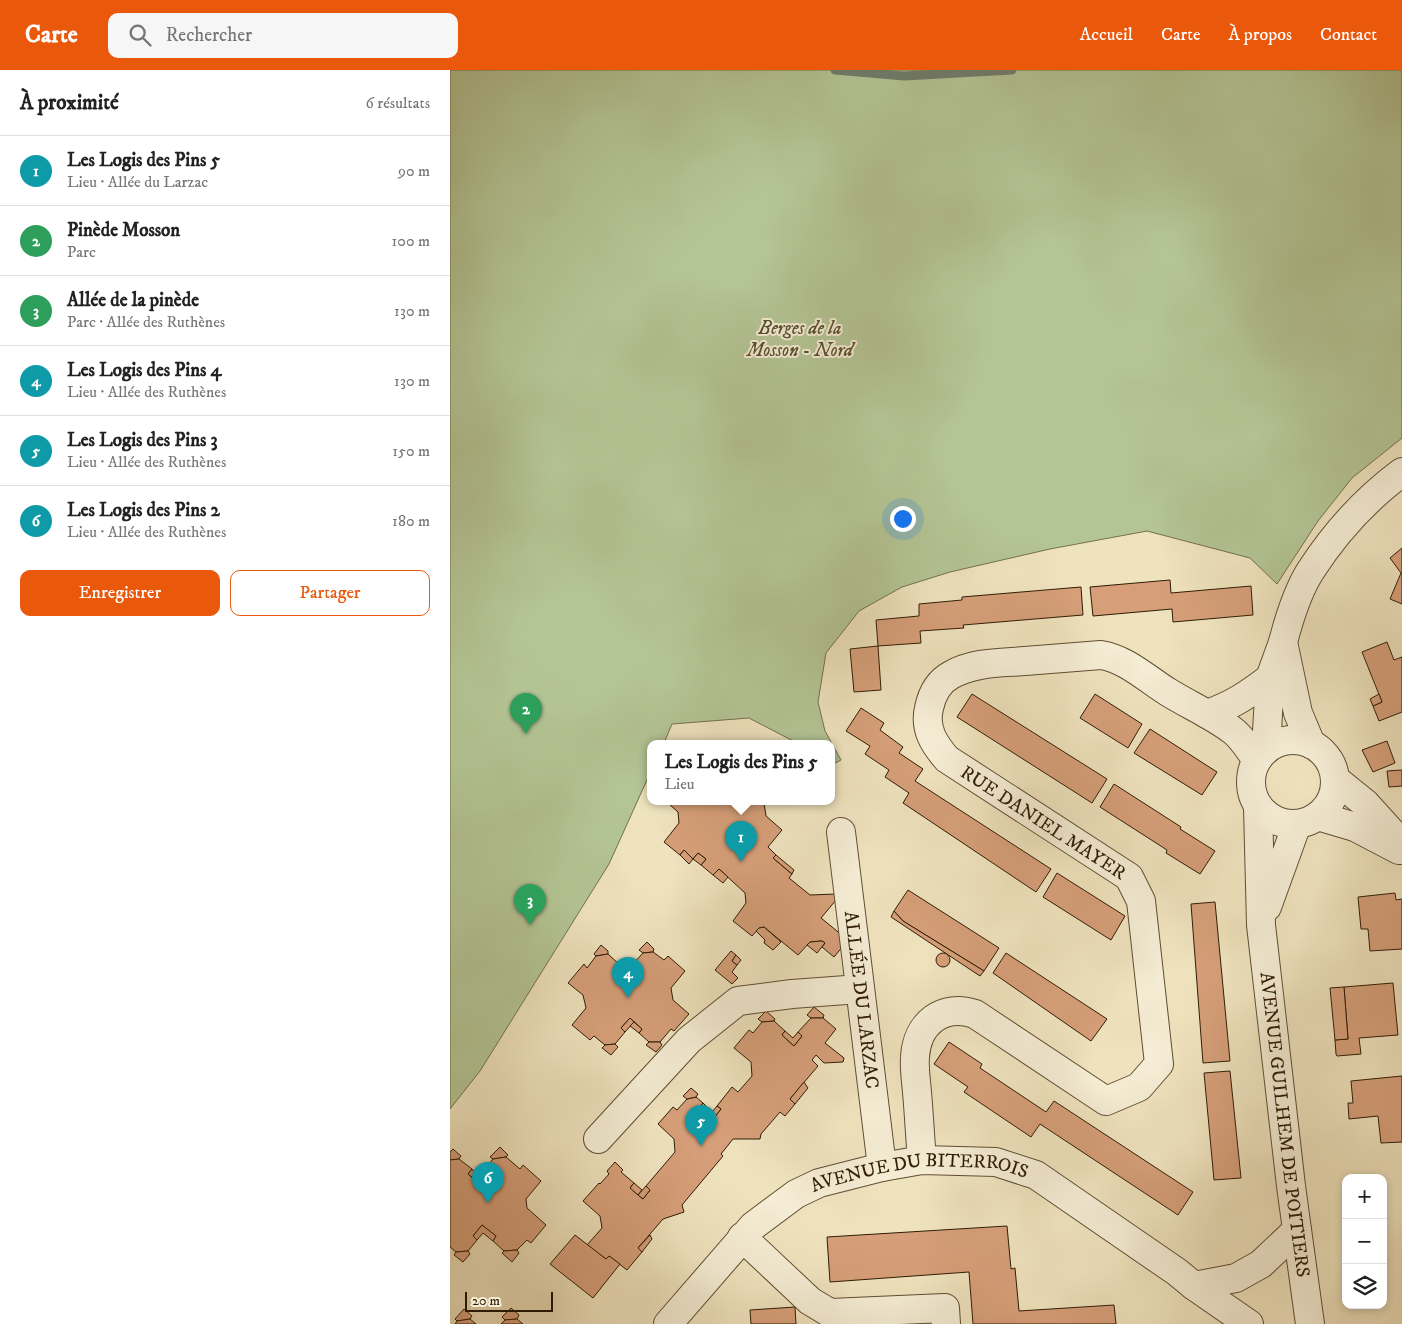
<!DOCTYPE html>
<html lang="fr">
<meta charset="utf-8">
<style>
body{margin:0;font-family:"IM FELL DW Pica",serif;background:#f6f6f6;color:#222}
.controls{position:absolute;right:15px;bottom:15px;display:grid;overflow:hidden;border-radius:10px;box-shadow:0 2px 8px #0003}
.controls button{width:45px;height:45px;display:grid;place-items:center;padding:0;border:0;border-bottom:1px solid #e0e0e0;background:#fff;color:#222;font:25px sans-serif}
.scale{position:absolute;left:15px;bottom:12px;width:88px;box-sizing:border-box;padding-left:5px;border:2px solid #2f1c05;border-top:0;font-size:14px;line-height:18px;white-space:nowrap;color:#2f1c05;-webkit-text-stroke:4px #f5edd5;paint-order:stroke}
.you{position:absolute;left:452px;top:448px;width:18px;height:18px;margin:-12px;border:4px solid #fff;border-radius:50%;background:#1a73e8;box-shadow:0 0 0 8px #1a73e833}
.badge{display:grid;place-items:center;width:32px;height:32px;border-radius:50%;background:#ea580c;color:#fff;font-size:16px;font-weight:700}
.pin{position:absolute;translate:-50% -41px;filter:drop-shadow(0 1px 2px #0008)}
.pin::after{content:'';position:absolute;top:26px;width:18px;height:15px;background:inherit;clip-path:polygon(0 0,100% 0,50% 100%)}
.popup{position:absolute;left:197px;top:670px;width:188px;height:65px;box-sizing:border-box;display:grid;place-content:center;border-radius:10px;background:#fff;filter:drop-shadow(0 1px 4px #0005);font-size:16px;white-space:nowrap;color:#767676}
.popup b{font-size:19px;color:#222}
.popup::after{content:'';position:absolute;left:50%;top:100%;margin-left:-10px;border:10px solid transparent;border-top-color:#fff}
.list{margin:0;padding:0;list-style:none}
h2{display:flex;justify-content:space-between;align-items:center;height:65px;margin:0;padding:0 20px;font-size:21px}
h2 small{font-size:16px;font-weight:400;color:#767676}
.list li{display:grid;grid-template-columns:32px 1fr auto;gap:15px;align-items:center;box-sizing:border-box;height:70px;padding:0 20px;border-top:1px solid #e0e0e0}
.list b{display:block;font-size:19px;white-space:nowrap}
.list p{margin:0;font-size:16px;white-space:nowrap;color:#767676}
.list em{font-size:16px;font-style:normal;color:#767676}
.actions{display:flex;gap:10px;padding:15px 20px}
.actions a{flex:1;padding:11px 0;border:1px solid #ea580c;border-radius:10px;text-align:center;font-size:18px;color:#ea580c}
.actions .main{background:#ea580c;color:#fff}
.icon{flex:none;width:28px;height:28px;fill:none;stroke:currentColor;stroke-width:2;stroke-linecap:round;stroke-linejoin:round}
.map{position:relative;flex:none;width:952px;height:1254px;overflow:hidden}
header{display:flex;align-items:center;gap:30px;box-sizing:border-box;height:70px;padding:0 25px;background:#ea580c;color:#fff}
header strong{font-size:24px}
nav{display:flex;gap:28px;margin-inline-start:auto;font-size:18px}
.search{width:350px;height:45px;background:#f6f6f6;display:flex;align-items:center;gap:12px;box-sizing:border-box;padding:0 18px;border-radius:10px;color:#767676;font-size:19px}
main{display:flex}
aside{flex:1;background:#fff}
.map>svg:first-child{display:block}
.green{fill:#b4c595;stroke:#72704d}
.lines{fill:none;stroke-linecap:round;stroke-linejoin:round}
.stream{stroke:#6f7d6c;stroke-width:9}
.building{fill:#d69f79;stroke:#2f1c05}
.street-casing{stroke:#5f4e33;stroke-width:30}
.street{stroke:#f5edd5;stroke-width:28}
.labels{text-anchor:middle;dominant-baseline:central;stroke-width:4;stroke-linejoin:round;paint-order:stroke}
.park-label{font-size:19px;font-style:italic;fill:#574f30;stroke:#f5edd5}
.street-label{font-size:19px;fill:#2f1c05;stroke:#f5edd5}
</style>
<header>
<strong>Carte</strong>
<div class="search"><svg class="icon" aria-label="search" viewBox="0 0 24 24"><circle cx="10" cy="10" r="6"/><path d="M15 15l6 6"/></svg>Rechercher</div>
<nav><a>Accueil</a><a>Carte</a><a>À propos</a><a>Contact</a></nav>
</header>
<main>
<aside>
<h2>À proximité<small>6 résultats</small></h2>
<ul class="list">
<li><span class="badge" style="background:#0f9aa8">1</span><div><b>Les Logis des Pins 5</b><p>Lieu · Allée du Larzac</p></div><em>90 m</em></li>
<li><span class="badge" style="background:#2e9e5b">2</span><div><b>Pinède Mosson</b><p>Parc</p></div><em>100 m</em></li>
<li><span class="badge" style="background:#2e9e5b">3</span><div><b>Allée de la pinède</b><p>Parc · Allée des Ruthènes</p></div><em>130 m</em></li>
<li><span class="badge" style="background:#0f9aa8">4</span><div><b>Les Logis des Pins 4</b><p>Lieu · Allée des Ruthènes</p></div><em>130 m</em></li>
<li><span class="badge" style="background:#0f9aa8">5</span><div><b>Les Logis des Pins 3</b><p>Lieu · Allée des Ruthènes</p></div><em>150 m</em></li>
<li><span class="badge" style="background:#0f9aa8">6</span><div><b>Les Logis des Pins 2</b><p>Lieu · Allée des Ruthènes</p></div><em>180 m</em></li>
</ul>
<div class="actions"><a class="main">Enregistrer</a><a>Partager</a></div>
</aside>
<div class="map">
<svg width="952" height="1254" viewBox="0 0 952 1254">
<rect width="100%" height="100%" fill="#efe3be"/>
<filter id="stains"><feTurbulence type="fractalNoise" baseFrequency=".004" numOctaves="4"/><feColorMatrix values="0 0 0 0 .2 0 0 0 0 .09 0 0 0 0 .02 0 0 0 .5 -.17"/></filter>
<radialGradient id="worn" r=".72"><stop offset=".6" stop-color="#630" stop-opacity="0"/><stop offset="1" stop-color="#630" stop-opacity=".3"/></radialGradient>
<!-- green -->
<polygon class="green" points="0,0 952,0 952,368 902,408 868,451 827,514 800,488 697,461 600,479 500,502 452,517 409,541 376,583 368,632 375,661 391,690 381,695 381,673 347,673 299,648 222,654 214,673 201,673 201,701 159,794 30,1001 0,1039"/>
<g class="lines">
<!-- stream -->
<polyline class="stream" points="385,0 454,6 562,0"/>
</g>
<!-- building -->
<g class="building">
<polygon points="952,478 952,534 940,529 951,503 940,488"/>
<polygon points="720,510 721,523 801,516 803,545 723,552 722,539 643,546 640,517"/>
<polygon points="631,517 633,545 513,555 514,558 470,561 471,573 428,576 426,550 469,546 469,534 512,530 512,527"/>
<polygon points="937,572 944,590 952,587 952,642 929,651 923,636 932,632 912,582"/>
<polygon points="428,576 431,620 404,622 400,579"/>
<polygon points="522,624 657,709 642,733 507,647"/>
<polygon points="645,624 692,654 678,678 630,648"/>
<polygon points="929,624 932,632 923,636 920,629"/>
<polygon points="411,638 434,653 430,660 453,677 449,683 473,699 465,711 601,799 586,822 453,733 459,723 435,707 439,700 415,684 420,676 396,661"/>
<polygon points="700,659 767,702 752,725 684,683"/>
<polygon points="937,671 945,693 923,702 912,680"/>
<polygon points="952,700 952,716 939,717 937,701"/>
<polygon points="664,714 731,757 730,759 765,781 750,804 716,783 717,780 650,737"/>
<polygon points="221,731 316,731 314,733 316,746 332,760 318,777 326,785 323,788 342,804 339,808 360,825 386,824 386,830 371,848 398,870 384,887 372,877 375,873 372,871 360,872 348,885 314,857 309,858 302,866 283,851 296,833 295,823 269,799 263,805 251,795 256,789 248,783 243,789 234,780 230,785 214,772 229,753 228,742 219,734"/>
<polygon points="234,780 243,789 239,794 230,785"/>
<polygon points="248,783 256,789 251,795 243,789"/>
<polygon points="326,785 344,800 342,804 323,788"/>
<polygon points="269,799 278,807 273,813 263,805"/>
<polygon points="607,803 675,846 661,870 593,827"/>
<polygon points="458,820 549,878 534,901 453,851 444,841"/>
<polygon points="945,823 946,830 952,829 952,879 920,881 918,859 911,859 908,827"/>
<polygon points="765,832 780,991 753,993 741,834"/>
<polygon points="444,841 453,851 534,901 530,906 441,847"/>
<polygon points="314,857 331,872 323,880 314,873 315,870 306,861 309,858"/>
<polygon points="372,871 375,873 367,883 357,875 360,872"/>
<polygon points="197,872 204,879 203,882 193,883 189,880"/>
<polygon points="151,875 158,881 158,884 146,886 144,884"/>
<polygon points="281,881 286,885 282,891 287,895 282,902 288,908 282,914 265,900"/>
<polygon points="203,882 214,890 218,886 235,901 221,918 223,930 239,944 224,961 221,959 210,972 199,972 189,963 192,959 180,948 171,958 175,962 165,974 155,975 144,966 140,970 122,955 136,938 133,925 118,913 134,894 137,898 146,886 158,884 170,895 167,899 179,909 187,899 182,895 193,883"/>
<circle cx="493" cy="890" r="7"/>
<polygon points="556,883 657,949 641,971 543,903"/>
<polygon points="286,885 291,890 287,895 282,891"/>
<polygon points="170,895 176,901 182,895 187,899 179,909 167,899"/>
<polygon points="943,913 948,965 909,968 911,984 887,986 886,984 885,970 898,969 894,917"/>
<polygon points="894,917 898,969 885,970 880,918"/>
<polygon points="364,937 374,945 373,948 361,948 357,945"/>
<polygon points="316,941 325,949 324,951 312,952 308,949"/>
<polygon points="180,948 184,952 175,962 171,958"/>
<polygon points="361,948 373,948 386,959 375,973 394,988 393,992 374,993 366,985 362,990 368,996 340,1029 345,1034 335,1046 330,1042 311,1064 310,1069 283,1069 271,1084 273,1086 232,1135 234,1142 213,1149 188,1178 192,1182 177,1200 159,1186 156,1189 137,1175 152,1158 150,1146 133,1131 149,1113 150,1114 159,1104 157,1101 165,1092 173,1100 171,1102 184,1113 180,1118 193,1129 200,1120 196,1116 225,1082 224,1069 208,1054 223,1037 227,1040 237,1029 246,1027 253,1033 249,1038 263,1049 271,1039 267,1036 282,1017 288,1022 302,1006 301,992 284,978 299,960 303,963 312,952 324,951 335,961 332,965 344,976 352,966 348,962"/>
<polygon points="184,952 192,959 189,963 180,956"/>
<polygon points="335,961 343,968 348,962 352,966 344,976 332,965"/>
<polygon points="199,972 210,972 212,975 206,982 196,975"/>
<polygon points="499,972 532,994 530,998 596,1042 604,1031 743,1122 728,1145 590,1054 581,1067 514,1022 518,1017 484,994"/>
<polygon points="165,974 168,977 161,985 152,978 155,975"/>
<polygon points="780,1001 791,1108 764,1110 754,1003"/>
<polygon points="952,1006 952,1072 931,1073 928,1046 899,1049 898,1033 903,1033 901,1011"/>
<polygon points="354,1012 358,1018 345,1034 340,1029"/>
<polygon points="241,1018 248,1024 246,1027 237,1029 233,1026"/>
<polygon points="253,1033 262,1042 267,1036 271,1039 263,1049 249,1038"/>
<polygon points="50,1077 58,1085 56,1087 43,1089 40,1087"/>
<polygon points="3,1079 11,1086 9,1089 0,1090 0,1082"/>
<polygon points="56,1087 70,1099 73,1095 91,1111 76,1129 77,1138 96,1155 81,1173 77,1170 67,1180 54,1181 43,1171 46,1166 32,1155 23,1166 27,1170 18,1181 6,1182 0,1177 0,1090 9,1089 22,1099 18,1104 30,1114 38,1105 33,1101 43,1089"/>
<polygon points="22,1099 29,1106 33,1101 38,1105 30,1114 18,1104"/>
<polygon points="184,1113 192,1120 188,1125 180,1118"/>
<polygon points="196,1116 200,1120 193,1129 188,1125"/>
<polygon points="32,1155 46,1166 43,1171 33,1163 27,1170 23,1166"/>
<polygon points="557,1156 561,1199 565,1198 569,1241 664,1235 666,1254 523,1254 519,1202 380,1212 377,1167"/>
<polygon points="125,1165 156,1189 159,1186 170,1194 143,1228 100,1194"/>
<polygon points="200,1165 202,1169 192,1182 188,1178"/>
<polygon points="67,1180 69,1183 62,1192 52,1183 54,1181"/>
<polygon points="18,1181 20,1184 13,1192 4,1185 6,1182"/>
<polygon points="345,1237 346,1254 301,1254 300,1240"/>
<polygon points="61,1238 69,1245 67,1249 55,1250 52,1247"/>
<polygon points="14,1239 22,1246 20,1249 7,1251 5,1249"/>
<polygon points="20,1249 26,1254 5,1254 7,1251"/>
<polygon points="67,1249 73,1254 51,1254 55,1250"/>
</g>
<g class="lines">
<defs>
<g id="street">
<path d="M833 572C839 549 848 520 861 500 885 463 917 428 952 402"/>
<path d="M757 644C783 635 799 624 820 608"/>
<circle cx="843" cy="712" r="42"/>
<polyline points="816,679 820,608 833,572 848,643 861,674"/>
<polyline points="885,709 916,734 952,774"/>
<path id="s1" d="M808 737 811 855 841 1116 860 1254"/>
<polyline points="868,746 905,757 949,780"/>
<path id="s2" d="M391 762 432 1097"/>
<polyline points="817,837 847,754"/>
<polyline points="148,1069 239,970 288,931 342,924 410,919"/>
<path d="M472 1090C470 1067 469 1044 467 1022 466 1010 464 998 465 987 467 953 493 933 525 944L656 1031 689 1017 709 994 691 831 679 807 497 689C484 674 474 659 479 638 482 624 488 612 501 605 524 592 550 593 575 591 600 589 626 587 651 585 676 589 697 609 718 622 739 635 762 645 782 660 792 667 799 680 807 690"/>
<polyline points="292,1167 360,1231 380,1243 495,1238 496,1254"/>
<polyline points="744,1216 799,1254"/>
<path id="s3" d="M218 1254 303 1156 346 1124 369 1113 432 1097 472 1090 546 1092 586 1105 727 1202 744 1216 786 1208 811 1194 847 1160"/>
</g>
</defs>
<!-- street casing -->
<use href="#street" class="street-casing"/>
<!-- street -->
<use href="#street" class="street"/>
</g>
<g class="labels">
<!-- park labels -->
<g class="park-label">
<text x="350" y="258">Berges de la<tspan x="350" dy="22">Mosson - Nord</tspan></text>
</g>
<!-- street labels -->
<g class="street-label">
<text transform="translate(593 753) rotate(33)">RUE DANIEL MAYER</text>
<text stroke="none"><textPath href="#s2" startOffset="169">ALLÉE DU LARZAC</textPath></text>
<text stroke="none"><textPath href="#s1" startOffset="319">AVENUE GUILHEM DE POITIERS</textPath></text>
<text stroke="none"><textPath href="#s3" startOffset="311">AVENUE DU BITERROIS</textPath></text>
</g>
</g>
<rect width="100%" height="100%" filter="url(#stains)"/>
<rect width="100%" height="100%" fill="url(#worn)"/>
</svg>
<div class="controls">
<button>+</button>
<button>−</button>
<button><svg class="icon" aria-label="layers" viewBox="0 0 24 24"><path d="M12 4l9 5-9 5-9-5zM3 14l9 5 9-5"/></svg></button>
</div>
<div class="scale">20 m</div>
<div class="you"></div>
<div class="pin badge" style="left:291px;top:792px;background:#0f9aa8">1</div>
<div class="popup"><b>Les Logis des Pins 5</b>Lieu</div>
<div class="pin badge" style="left:76px;top:664px;background:#2e9e5b">2</div>
<div class="pin badge" style="left:80px;top:855px;background:#2e9e5b">3</div>
<div class="pin badge" style="left:178px;top:928px;background:#0f9aa8">4</div>
<div class="pin badge" style="left:251px;top:1076px;background:#0f9aa8">5</div>
<div class="pin badge" style="left:38px;top:1133px;background:#0f9aa8">6</div>
</div>
</main>
